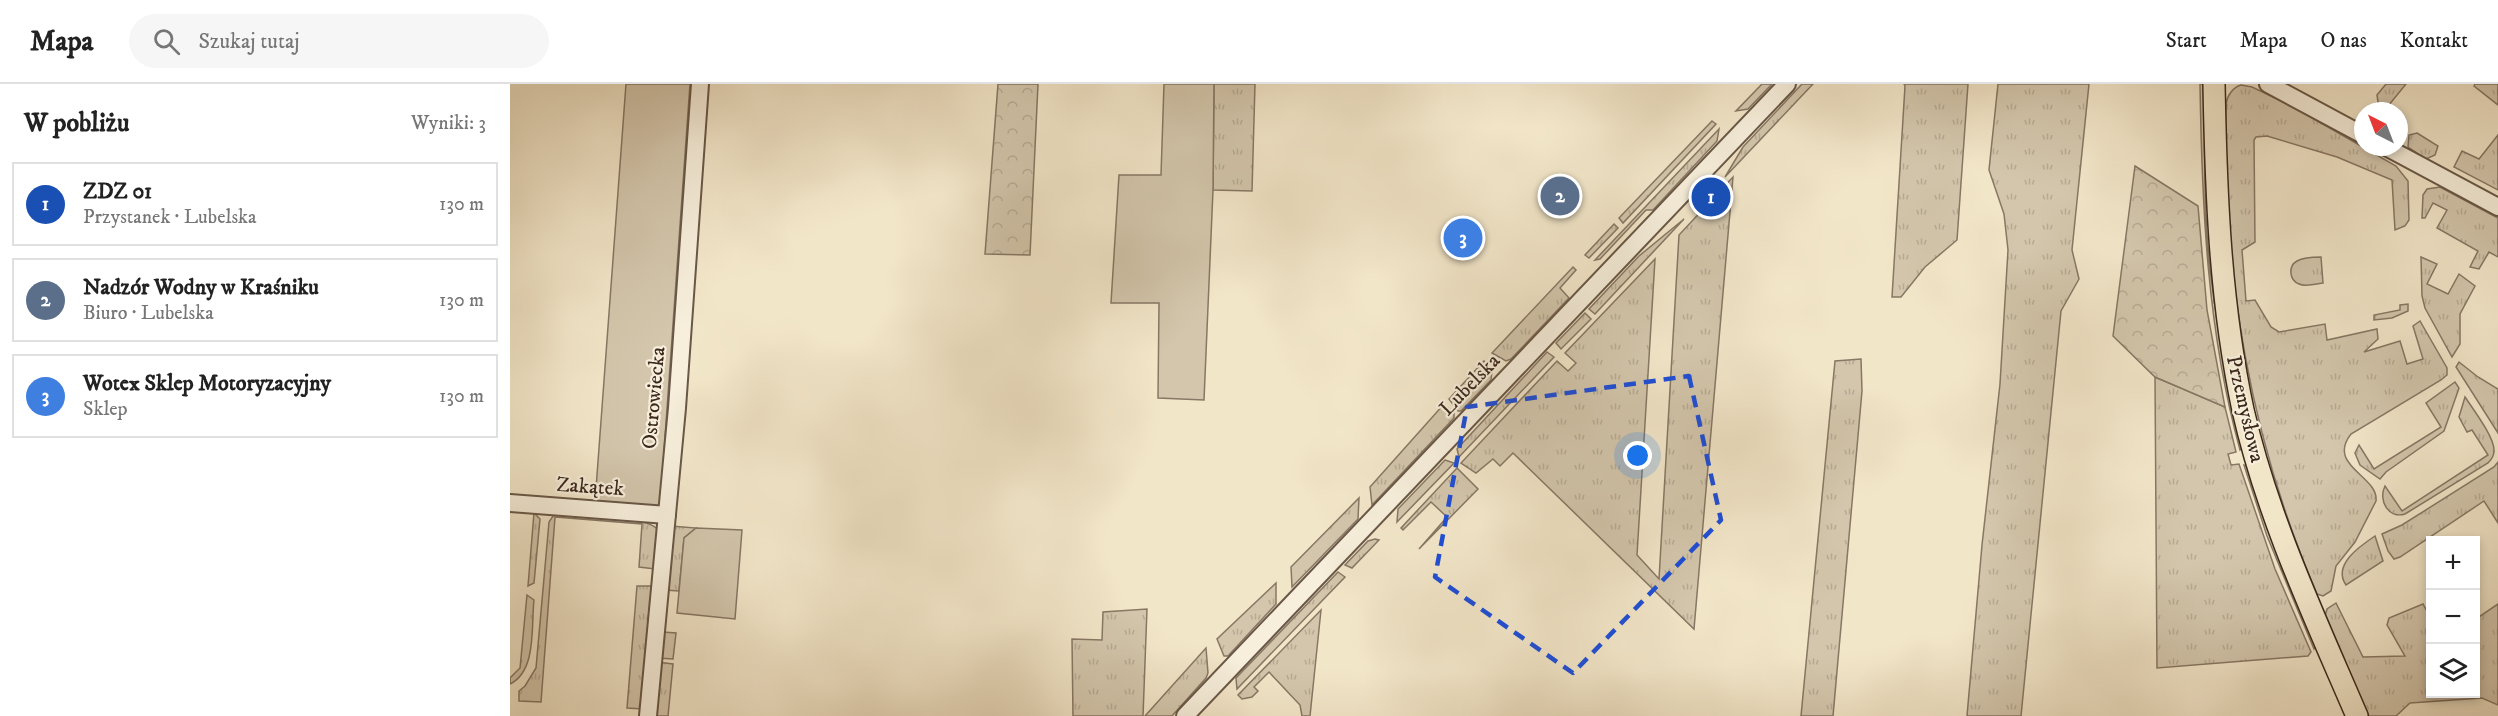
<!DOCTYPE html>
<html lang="pl">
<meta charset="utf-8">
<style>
body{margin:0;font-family:"IM FELL DW Pica",serif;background:#f6f6f6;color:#222}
.controls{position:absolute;right:18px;bottom:18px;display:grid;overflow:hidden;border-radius:0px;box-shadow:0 3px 9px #0003}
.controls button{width:54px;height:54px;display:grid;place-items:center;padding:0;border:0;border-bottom:2px solid #e0e0e0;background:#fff;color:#222;font:30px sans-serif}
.compass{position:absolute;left:1844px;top:18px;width:54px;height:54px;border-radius:50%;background:#fff;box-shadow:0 3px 9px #0003;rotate:318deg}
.you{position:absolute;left:1128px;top:372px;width:21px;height:21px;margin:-15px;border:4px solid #fff;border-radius:50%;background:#1a73e8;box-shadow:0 0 0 9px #1a73e833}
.badge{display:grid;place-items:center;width:39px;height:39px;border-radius:50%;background:#8f2418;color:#fff;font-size:20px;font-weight:700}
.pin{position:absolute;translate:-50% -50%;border:3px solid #fff;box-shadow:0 2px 6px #0006}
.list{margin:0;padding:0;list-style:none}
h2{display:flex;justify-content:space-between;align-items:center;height:78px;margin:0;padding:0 24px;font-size:26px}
h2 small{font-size:20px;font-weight:400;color:#767676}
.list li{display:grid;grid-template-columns:39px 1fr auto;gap:18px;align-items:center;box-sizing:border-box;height:84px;margin:0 12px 12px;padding:0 12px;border:2px solid #e0e0e0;border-radius:0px}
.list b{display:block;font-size:22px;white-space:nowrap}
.list p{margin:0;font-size:20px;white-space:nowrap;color:#767676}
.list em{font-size:20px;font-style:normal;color:#767676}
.icon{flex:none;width:33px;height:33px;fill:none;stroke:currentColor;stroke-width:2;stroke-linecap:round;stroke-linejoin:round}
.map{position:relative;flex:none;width:1988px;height:632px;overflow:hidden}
header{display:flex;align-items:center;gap:36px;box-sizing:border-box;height:84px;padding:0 30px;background:#fff;border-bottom:2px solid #e0e0e0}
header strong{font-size:28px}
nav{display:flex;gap:33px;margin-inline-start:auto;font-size:21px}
.search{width:420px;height:54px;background:#f6f6f6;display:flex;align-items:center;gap:15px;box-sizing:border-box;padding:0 21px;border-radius:33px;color:#767676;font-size:22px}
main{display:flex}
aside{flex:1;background:#fff}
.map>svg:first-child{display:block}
.grass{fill:url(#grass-tufts);stroke:#877764;stroke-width:1.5}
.forest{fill:url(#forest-crowns);stroke:#877764;stroke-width:1.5}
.garden{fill:#d3c6ac;stroke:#877764;stroke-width:1.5}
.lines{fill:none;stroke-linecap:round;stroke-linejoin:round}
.minor-casing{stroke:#695847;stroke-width:20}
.major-casing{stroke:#3b281c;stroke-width:24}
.minor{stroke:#f7efdc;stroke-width:16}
.major{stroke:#f2e6c9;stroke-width:21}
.marked{fill:none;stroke:#1d4ed8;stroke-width:4.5;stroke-dasharray:12 8;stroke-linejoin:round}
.labels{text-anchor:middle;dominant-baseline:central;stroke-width:4.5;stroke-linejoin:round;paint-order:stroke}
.street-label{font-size:21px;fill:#3b281c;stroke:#f7efdc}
</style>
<header>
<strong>Mapa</strong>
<div class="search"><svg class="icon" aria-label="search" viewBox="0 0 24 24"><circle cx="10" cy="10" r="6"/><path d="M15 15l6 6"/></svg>Szukaj tutaj</div>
<nav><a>Start</a><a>Mapa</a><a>O nas</a><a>Kontakt</a></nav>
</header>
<main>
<aside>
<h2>W pobliżu<small>Wyniki: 3</small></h2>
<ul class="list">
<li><span class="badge" style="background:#1a4fb4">1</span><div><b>ZDZ 01</b><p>Przystanek · Lubelska</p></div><em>130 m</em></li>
<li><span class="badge" style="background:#5c6f8a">2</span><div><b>Nadzór Wodny w Kraśniku</b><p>Biuro · Lubelska</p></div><em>130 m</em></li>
<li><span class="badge" style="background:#3f7fe0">3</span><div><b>Wotex Sklep Motoryzacyjny</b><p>Sklep</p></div><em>130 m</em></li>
</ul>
</aside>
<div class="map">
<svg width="1988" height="632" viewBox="0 0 1988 632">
<defs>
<pattern id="grass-tufts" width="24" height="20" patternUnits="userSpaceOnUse" patternTransform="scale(1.5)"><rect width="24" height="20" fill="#d3c6ac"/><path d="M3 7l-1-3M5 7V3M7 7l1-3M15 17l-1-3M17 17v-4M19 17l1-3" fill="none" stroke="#b6aa93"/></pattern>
<pattern id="forest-crowns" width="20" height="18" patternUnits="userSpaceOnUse" patternTransform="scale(1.5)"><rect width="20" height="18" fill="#d3c6ac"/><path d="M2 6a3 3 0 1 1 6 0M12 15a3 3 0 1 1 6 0" fill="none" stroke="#b6aa93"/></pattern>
</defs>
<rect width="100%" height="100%" fill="#f2e6c9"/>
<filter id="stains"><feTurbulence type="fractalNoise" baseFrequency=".00333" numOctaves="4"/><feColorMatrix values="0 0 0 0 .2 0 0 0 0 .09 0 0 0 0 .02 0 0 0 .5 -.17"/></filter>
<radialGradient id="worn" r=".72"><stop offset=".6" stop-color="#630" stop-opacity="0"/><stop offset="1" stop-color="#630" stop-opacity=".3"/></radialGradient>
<!-- grass -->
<g class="grass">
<polygon points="704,0 745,0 742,107 703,106"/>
<polygon points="1252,0 1262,0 1238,25 1226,27"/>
<polygon points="1292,0 1303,0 1215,93 1233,63"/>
<polygon points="1394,0 1458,0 1447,156 1415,183 1391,213 1382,213 1395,2"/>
<polygon points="1488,0 1579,0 1562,166 1569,195 1551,227 1511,632 1457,632 1472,461 1490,300 1498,166 1494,130 1479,86"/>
<path d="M1690 0H1694C1695 64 1693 129 1701 193 1708 250 1719 307 1732 364L1730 366C1697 246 1692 124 1690 0Z"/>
<polygon points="1876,0 1896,0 1879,21 1873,24 1868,18 1867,11"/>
<polygon points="1965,0 1988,0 1988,21 1964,2"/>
<path d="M1731 1 1742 3 1778 20 1886 82 1898 97 1899 136 1895 142 1885 146 1882 96 1827 73 1757 52 1746 53 1744 56 1745 158 1732 166 1736 217 1745 216 1761 243 1769 248 1815 240 1817 256 1867 245 1868 255 1854 268 1890 257 1897 280 1913 275 1903 242 1910 237 1937 284V291L1931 296 1841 350C1816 382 1869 392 1866 417L1845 458 1826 482 1821 507 1813 512 1807 510C1739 352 1713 192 1716 20 1717 12 1723 3 1731 1Z"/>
<polygon points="1202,37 1206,40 1113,139 1109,134"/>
<polygon points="1209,45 1207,57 1143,126 1136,126 1090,175 1085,176"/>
<polygon points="1907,49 1928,62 1925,71 1916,75 1898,63 1899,51"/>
<polygon points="1988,51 1988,106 1944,83 1952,67 1969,75"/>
<polygon points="1223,93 1184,545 1003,369 990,382 983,375 966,389 951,379 1047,277 1058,287 1066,279 1055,269 1145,175 1127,471 1149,495 1169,151"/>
<polygon points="1930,103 1988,134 1988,173 1979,168 1969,185 1960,183 1968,167 1927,144 1937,126 1923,119 1915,134 1912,134 1913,111 1917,105"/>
<polygon points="1174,135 1085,230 1079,225 1129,172"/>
<polygon points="1104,140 1108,144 1079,174 1075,171"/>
<path d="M1811 173 1813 199C1806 200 1795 203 1789 200 1779 196 1778 182 1787 177 1794 173 1804 173 1811 173Z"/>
<polygon points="1911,173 1927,180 1917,200 1938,210 1949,190 1965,202 1950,230 1950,260 1942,273 1915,224 1912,212"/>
<polygon points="1063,183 1066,186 1050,204 1059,214 1001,275 996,277 982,269"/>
<polygon points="1898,220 1898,227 1882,234 1864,236 1864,231 1890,226 1890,221"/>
<polygon points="1075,229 1081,235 1051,265 1046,259"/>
<polygon points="1037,268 1044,273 949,373 947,365"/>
<polygon points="1351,275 1352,307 1323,632 1291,632 1325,277"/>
<polygon points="974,277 982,287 981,296 951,327 948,327 939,315"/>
<polygon points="1949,278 1968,293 1988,305 1988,349 1946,283"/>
<polygon points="1645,293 1715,323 1726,368 1718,370 1721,381 1729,380 1765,485 1801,568 1798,572 1647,584"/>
<polygon points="1945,298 1949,304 1934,347 1876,388 1870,395 1850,381 1845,369 1849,361 1864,385 1931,343 1916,319"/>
<path d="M1955 313C1963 325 1985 354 1984 367 1984 372 1981 376 1978 379L1895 430C1878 435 1868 416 1875 402L1892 427 1978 371 1962 346 1957 348 1949 333Z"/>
<polygon points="934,320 944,329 944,334 862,421 860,403"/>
<polygon points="935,376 944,379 887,438 888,425"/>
<polygon points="1988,378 1988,439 1974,417 1890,473 1884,475 1878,467 1872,450 1892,441 1984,383"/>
<polygon points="1734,381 1738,382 1772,484 1806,561 1804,565 1757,452"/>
<polygon points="947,384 968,405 909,465 937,433 921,418 893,446 891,444"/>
<polygon points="849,414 848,435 782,503 781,483"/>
<polygon points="24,429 30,435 24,499 18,502"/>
<path d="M50 429C67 430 144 431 149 448 151 458 146 474 145 485L129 483 132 440 45 433 31 618 9 617V607L15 602 26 584 39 438 43 432Z"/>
<polygon points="161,442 186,444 174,454 169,507 155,506"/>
<path d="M1865 452 1873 477 1836 501C1822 481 1850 462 1865 452Z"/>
<polygon points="865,455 869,456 842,484 835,481 858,457"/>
<polygon points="828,488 835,493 727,605 726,594"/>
<polygon points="766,499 766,520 718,572 714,572 707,555"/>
<polygon points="127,502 142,502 133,625 117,624"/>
<path d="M17 511 24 516C21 542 27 587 0 600V594L10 584Z"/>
<polygon points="1826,519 1853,573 1895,572 1877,541 1879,534 1913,520 1920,533 1920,610 1966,610 1966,535 1988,520 1988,621 1972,614 1900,619 1886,632 1859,632 1815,532 1817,525"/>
<polygon points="637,525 633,632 563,632 562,555 592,556 593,528"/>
<polygon points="811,526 800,632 792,632 790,621 759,588 744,603 748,607 742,613 732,615 728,611"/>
<polygon points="153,548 166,549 163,575 147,574"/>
<polygon points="696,564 698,589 696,594 662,632 635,632"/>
<polygon points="147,578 163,580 158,632 142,632"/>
</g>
<!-- forest -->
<g class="forest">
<polygon points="488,0 528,0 520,171 475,170"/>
<polygon points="1625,82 1688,122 1697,226 1715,323 1645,293 1603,252"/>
</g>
<!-- garden -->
<g class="garden">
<polygon points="116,0 180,0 150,424 85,418"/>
<polygon points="654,0 704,0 703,106 694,316 648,314 649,219 601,219 609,91 651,91"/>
<polygon points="186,444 232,446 225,535 167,529 174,454"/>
</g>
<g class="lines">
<defs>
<g id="minor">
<polyline points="1758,0 1853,51"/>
<polyline points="1876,63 1988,123"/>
<polyline points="0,419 157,431"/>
<polyline points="138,632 167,324 190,0"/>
<polyline points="675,632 1277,0"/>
</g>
<path id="major" d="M1704 0C1706 110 1710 218 1733 326 1757 432 1804 532 1847 632"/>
</defs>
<!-- minor casing -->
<use href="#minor" class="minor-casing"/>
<!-- major casing -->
<use href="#major" class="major-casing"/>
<!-- minor -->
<use href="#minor" class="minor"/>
<!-- major -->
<use href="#major" class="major"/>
</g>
<!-- marked area -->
<path class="marked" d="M1179 292 1211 436 1063 589 925 493 957 323Z"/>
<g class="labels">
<!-- street labels -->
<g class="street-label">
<text transform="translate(960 301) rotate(-46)">Lubelska</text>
<text transform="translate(144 314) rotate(-85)">Ostrowiecka</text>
<text transform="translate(1735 325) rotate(77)">Przemysłowa</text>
<text transform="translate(80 403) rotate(4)">Zakątek</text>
</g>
</g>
<rect width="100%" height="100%" filter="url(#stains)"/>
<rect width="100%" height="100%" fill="url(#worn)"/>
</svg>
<div class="controls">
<button>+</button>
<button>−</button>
<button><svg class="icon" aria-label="layers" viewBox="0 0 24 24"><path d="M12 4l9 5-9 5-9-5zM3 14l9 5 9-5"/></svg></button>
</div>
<svg class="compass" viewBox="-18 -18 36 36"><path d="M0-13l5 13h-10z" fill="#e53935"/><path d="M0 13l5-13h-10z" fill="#767676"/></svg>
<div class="you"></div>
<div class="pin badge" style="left:1201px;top:113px;background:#1a4fb4">1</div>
<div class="pin badge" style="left:1050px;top:112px;background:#5c6f8a">2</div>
<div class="pin badge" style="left:953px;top:154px;background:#3f7fe0">3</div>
</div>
</main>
